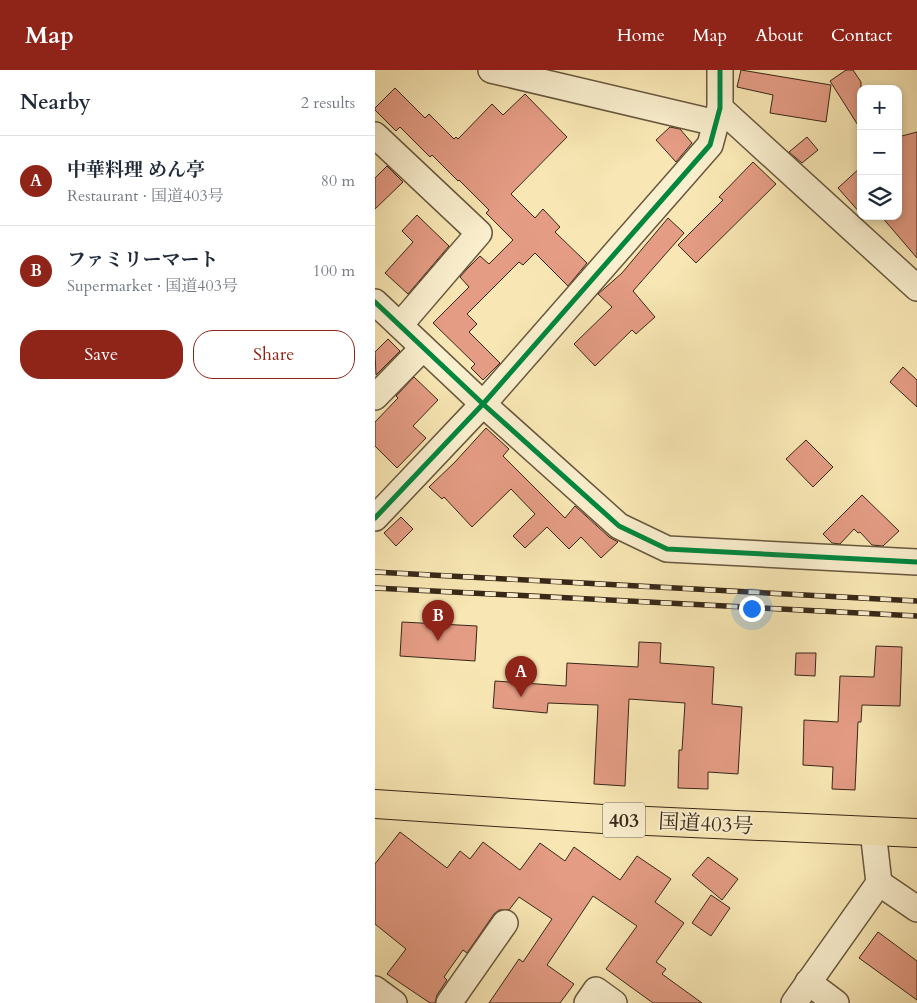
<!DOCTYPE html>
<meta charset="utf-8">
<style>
body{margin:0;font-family:Cardo,"Noto Serif JP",serif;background:#f6f6f7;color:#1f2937}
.controls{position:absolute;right:15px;top:15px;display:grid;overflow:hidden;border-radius:10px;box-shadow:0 2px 8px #0003}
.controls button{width:45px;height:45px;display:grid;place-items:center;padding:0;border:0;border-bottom:1px solid #e0e1e3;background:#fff;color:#1f2937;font:25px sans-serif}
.you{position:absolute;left:376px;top:538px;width:18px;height:18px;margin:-12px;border:4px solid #fff;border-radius:50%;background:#1a73e8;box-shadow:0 0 0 8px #1a73e833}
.badge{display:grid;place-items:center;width:32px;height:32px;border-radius:50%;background:#8f2418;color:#fff;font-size:16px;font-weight:700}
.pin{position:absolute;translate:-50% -41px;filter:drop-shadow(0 1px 2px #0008)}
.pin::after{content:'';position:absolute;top:26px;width:18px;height:15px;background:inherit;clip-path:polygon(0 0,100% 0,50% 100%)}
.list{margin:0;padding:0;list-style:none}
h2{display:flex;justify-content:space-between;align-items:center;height:65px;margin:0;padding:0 20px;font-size:21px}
h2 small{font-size:16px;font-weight:400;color:#747a83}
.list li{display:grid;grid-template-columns:32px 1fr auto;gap:15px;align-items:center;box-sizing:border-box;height:90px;padding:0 20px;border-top:1px solid #e0e1e3}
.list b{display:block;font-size:19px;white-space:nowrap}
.list p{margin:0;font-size:16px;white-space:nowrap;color:#747a83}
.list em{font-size:16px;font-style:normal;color:#747a83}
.actions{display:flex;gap:10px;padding:15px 20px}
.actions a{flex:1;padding:11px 0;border:1px solid #8f2418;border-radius:20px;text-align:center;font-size:18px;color:#8f2418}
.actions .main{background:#8f2418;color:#fff}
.icon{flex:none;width:28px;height:28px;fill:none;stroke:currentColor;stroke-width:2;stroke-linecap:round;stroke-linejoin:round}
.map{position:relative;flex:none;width:542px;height:933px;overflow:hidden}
header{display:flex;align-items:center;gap:30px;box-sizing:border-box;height:70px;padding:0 25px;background:#8f2418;color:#fff}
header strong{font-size:24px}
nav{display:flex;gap:28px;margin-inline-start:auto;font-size:18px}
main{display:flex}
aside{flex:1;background:#fff}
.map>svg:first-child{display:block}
.building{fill:#e49c84;stroke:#382717}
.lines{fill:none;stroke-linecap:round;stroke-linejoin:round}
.minor-casing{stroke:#68573e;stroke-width:28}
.highway-casing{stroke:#382717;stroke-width:30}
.minor{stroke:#faefce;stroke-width:25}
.highway{stroke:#f8e7b4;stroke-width:28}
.rail-casing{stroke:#382717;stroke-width:5.5}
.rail{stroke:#faefce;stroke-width:4;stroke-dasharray:11;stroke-linecap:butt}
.cycleway-casing{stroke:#faefce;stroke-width:8}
.cycleway{stroke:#00873e;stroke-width:5}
.labels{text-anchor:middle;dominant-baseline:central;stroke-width:4;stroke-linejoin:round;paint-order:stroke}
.shield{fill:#faefce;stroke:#72634e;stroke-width:1}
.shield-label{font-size:20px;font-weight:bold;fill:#382717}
.street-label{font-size:21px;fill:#382717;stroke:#faefce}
</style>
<header>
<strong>Map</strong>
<nav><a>Home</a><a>Map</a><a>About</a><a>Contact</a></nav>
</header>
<main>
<aside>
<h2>Nearby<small>2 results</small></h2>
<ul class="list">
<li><span class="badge">A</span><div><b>中華料理 めん亭</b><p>Restaurant · 国道403号</p></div><em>80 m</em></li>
<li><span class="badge">B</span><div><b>ファミリーマート</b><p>Supermarket · 国道403号</p></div><em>100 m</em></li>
</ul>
<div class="actions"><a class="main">Save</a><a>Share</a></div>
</aside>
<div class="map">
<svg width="542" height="933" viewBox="0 0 542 933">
<rect width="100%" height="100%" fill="#f8e7b4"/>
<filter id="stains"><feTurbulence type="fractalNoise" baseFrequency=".004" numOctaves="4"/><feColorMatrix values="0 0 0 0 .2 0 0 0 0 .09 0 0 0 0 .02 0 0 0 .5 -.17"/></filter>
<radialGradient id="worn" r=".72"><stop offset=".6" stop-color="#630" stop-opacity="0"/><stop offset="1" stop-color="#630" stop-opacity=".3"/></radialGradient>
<!-- building -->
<g class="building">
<polygon points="366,0 456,15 451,52 395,43 398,25 362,17"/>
<polygon points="471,0 478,0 486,12 486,60 455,11"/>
<polygon points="20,18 50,48 54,44 79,69 81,67 83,69 117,34 128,45 150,24 192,67 136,124 160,148 168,139 185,157 180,162 212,193 193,216 160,183 148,195 144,192 92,244 102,254 94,262 125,293 108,310 96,298 100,294 58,253 94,217 85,207 92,199 105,186 114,194 138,170 111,143 114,140 84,110 83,111 57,85 55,87 25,57 21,61 0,40 0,38"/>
<polygon points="295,57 305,59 317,73 301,92 281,70"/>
<polygon points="542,62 542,188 506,146 523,146 523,67"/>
<polygon points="432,67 443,80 427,93 414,82"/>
<polygon points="378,92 401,114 321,193 303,175 348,130 344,127"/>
<polygon points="12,96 28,112 0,139 0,108"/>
<polygon points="486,97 486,144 463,118"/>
<polygon points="42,145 74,176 33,224 10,203 38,172 27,161"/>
<polygon points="293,148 309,163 258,221 280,247 261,264 257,260 220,296 199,274 237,237 223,224 247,203"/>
<polygon points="13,269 25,281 1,305 0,282"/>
<polygon points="528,297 542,310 542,337 515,312"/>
<polygon points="39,307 63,330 38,356 51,368 22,398 0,376 0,352 23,328 21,326"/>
<polygon points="111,358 134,379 128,386 190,448 200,436 234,467 243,472 226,488 206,467 194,479 172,457 150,478 138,466 160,444 136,419 97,457 69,427 67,429 54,417 80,392"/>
<polygon points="431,370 458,397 438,417 411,389"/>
<polygon points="487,425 524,461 508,476 497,475 485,462 483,463 479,459 465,474 457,473 448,464"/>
<polygon points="26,447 38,459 21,476 9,463"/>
<polygon points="27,552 102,556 100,591 25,586"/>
<polygon points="264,572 286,573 285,593 339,597 337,634 367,637 363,704 333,702 333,719 303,718 304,680 307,680 310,633 254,629 250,716 219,714 223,635 173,633 172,643 118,638 120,611 191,616 192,593 263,597"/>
<polygon points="501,576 527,577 525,636 487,635 486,652 483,652 480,720 457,719 458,697 428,695 429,650 463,652 465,606 499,607"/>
<polygon points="421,583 441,583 440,606 420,605"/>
<polygon points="25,762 72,798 85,781 95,789 108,772 145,800 165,773 190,791 199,777 245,810 262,786 296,809 280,832 309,853 281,892 291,899 287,904 327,933 278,933 231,899 262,856 218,826 172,895 199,914 185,933 114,933 144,889 148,892 177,849 144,827 134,840 124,840 119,844 92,883 88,880 69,907 72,910 62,925 60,933 55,933 12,904 31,879 0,854 0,794"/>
<polygon points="333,787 363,809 347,830 317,805"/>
<polygon points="336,825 355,838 336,866 317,853"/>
<polygon points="503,862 542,891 542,930 484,888"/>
</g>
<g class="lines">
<defs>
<g id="minor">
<polyline points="116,0 341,53"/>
<polyline points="345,38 542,218"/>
<polyline points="0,65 104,163 25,255"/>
<polyline points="0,232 108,334 244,456 292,479 542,492"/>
<polyline points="0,327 48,278"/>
<polyline points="0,448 108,334 335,75 345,38 345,0"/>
<polyline points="504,813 542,839"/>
<polyline points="433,912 461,933"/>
<polyline points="0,919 19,933"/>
<polyline points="74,933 130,853"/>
<polyline points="212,933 221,920 239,933"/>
<polyline points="419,933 504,813 498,761"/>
</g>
<polyline id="highway" points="0,734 228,749 542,763"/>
</defs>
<!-- minor casing -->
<use href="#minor" class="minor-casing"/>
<!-- highway casing -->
<use href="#highway" class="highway-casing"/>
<!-- minor -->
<use href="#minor" class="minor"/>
<!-- highway -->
<use href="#highway" class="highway"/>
<defs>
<g id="rail">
<polyline points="0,502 542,531"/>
<polyline points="0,518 542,546"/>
</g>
</defs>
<!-- rail casing -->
<use href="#rail" class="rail-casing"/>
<!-- rail -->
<use href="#rail" class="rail"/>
<defs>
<g id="cycleway">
<polyline points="0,232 108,334 244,456 292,479 542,492"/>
<polyline points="0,448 108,334 335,75 345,38 345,0"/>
</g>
</defs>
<!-- cycleway casing -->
<use href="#cycleway" class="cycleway-casing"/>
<!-- cycleway -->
<use href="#cycleway" class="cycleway"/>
</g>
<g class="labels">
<!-- shield labels -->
<rect class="shield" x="228" y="732.5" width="42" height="35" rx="4"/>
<g class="shield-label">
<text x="249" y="750">403</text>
</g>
<!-- street labels -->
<g class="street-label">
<text transform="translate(331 754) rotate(3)">国道403号</text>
</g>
</g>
<rect width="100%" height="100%" filter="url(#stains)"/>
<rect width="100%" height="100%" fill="url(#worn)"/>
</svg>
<div class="controls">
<button>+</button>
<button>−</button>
<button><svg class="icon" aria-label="layers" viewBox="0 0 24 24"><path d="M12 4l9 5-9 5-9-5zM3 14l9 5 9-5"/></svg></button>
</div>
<div class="you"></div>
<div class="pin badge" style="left:146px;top:627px">A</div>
<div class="pin badge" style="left:63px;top:571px">B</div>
</div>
</main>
